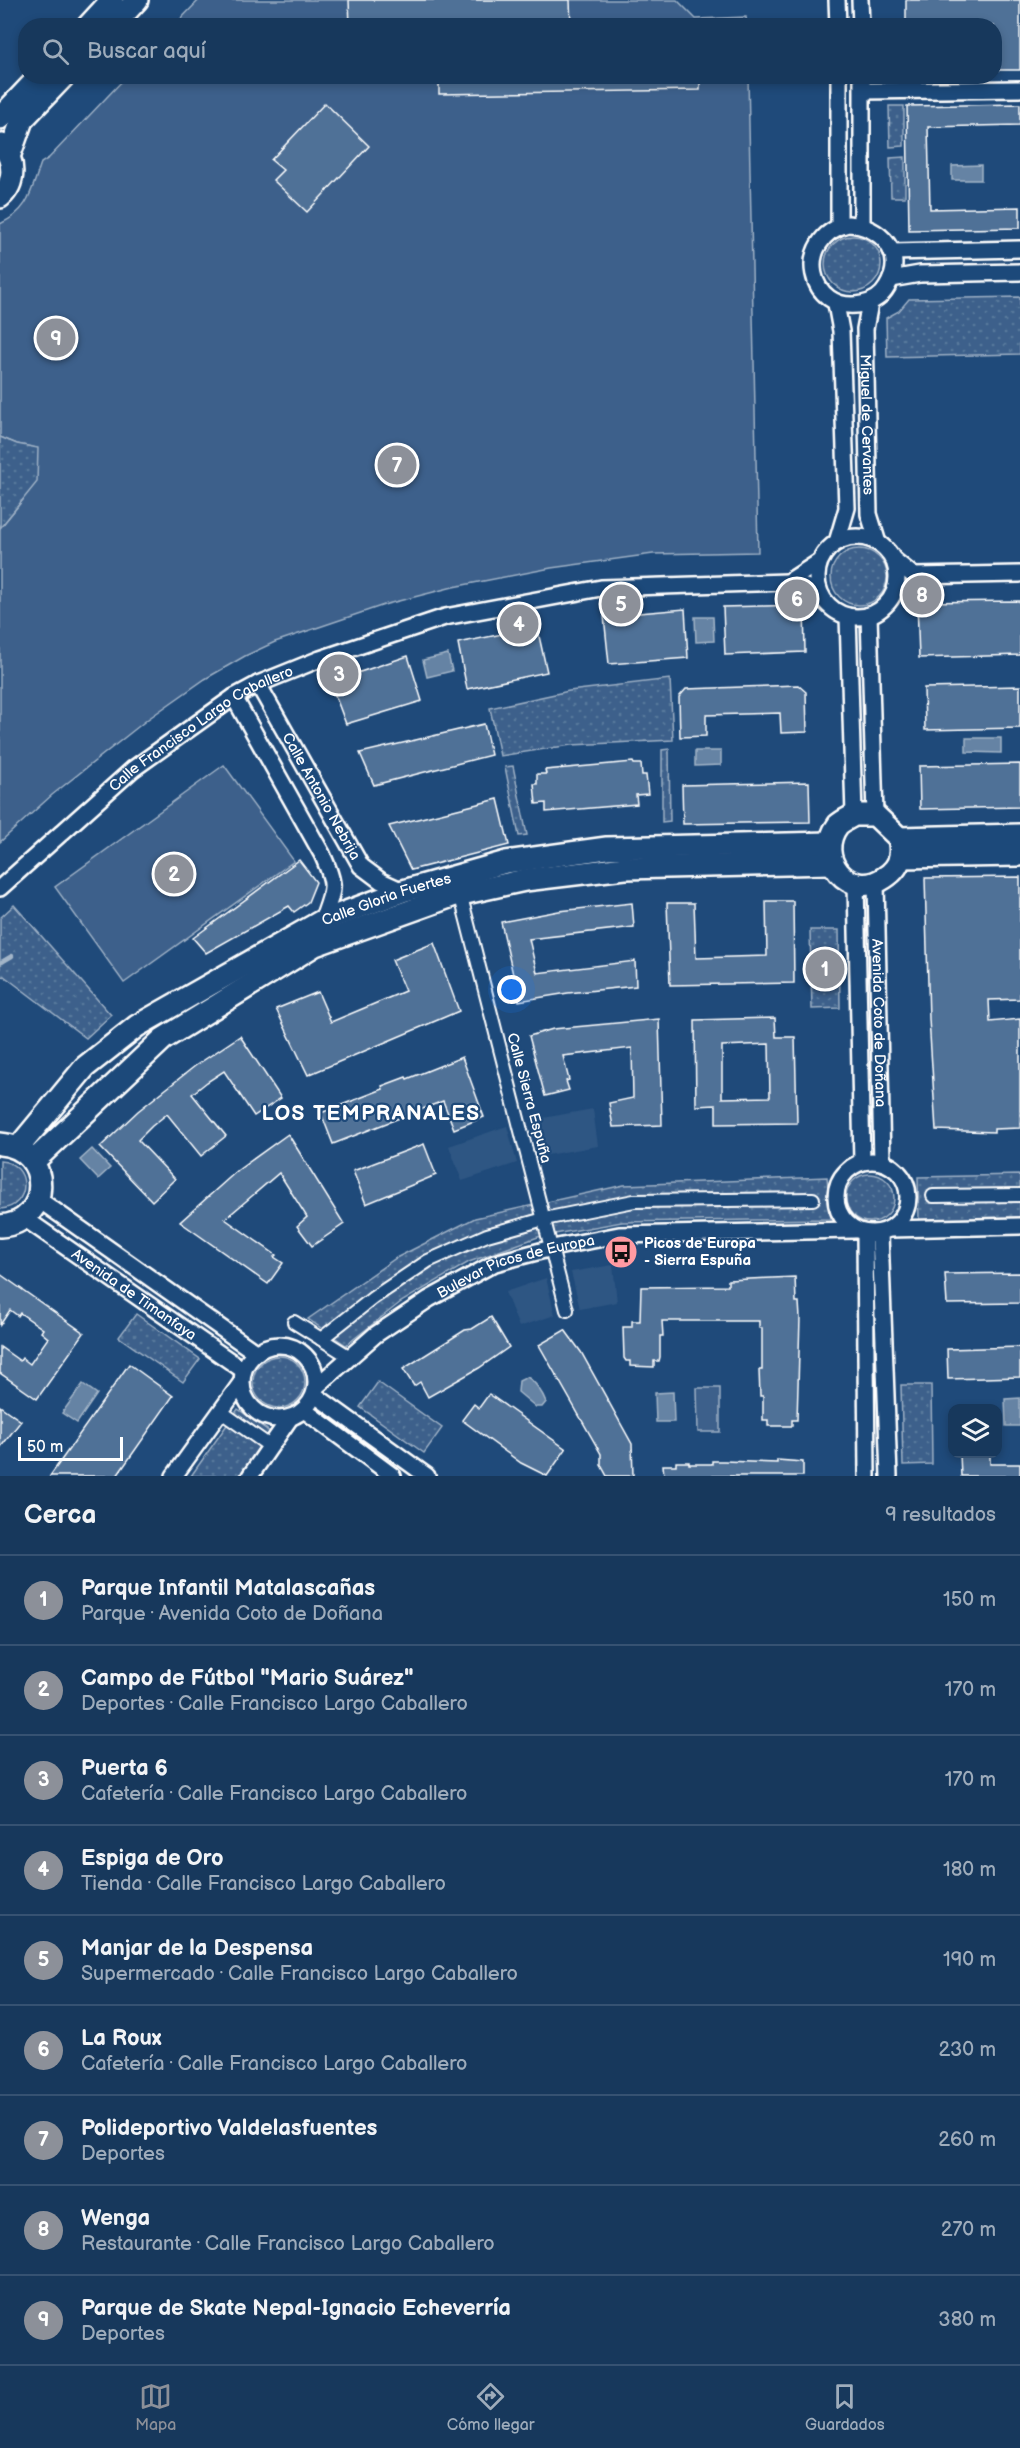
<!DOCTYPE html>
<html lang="es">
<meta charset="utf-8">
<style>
body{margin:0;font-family:"Balsamiq Sans",sans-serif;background:#203f62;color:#f1f3f6}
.controls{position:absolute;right:18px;bottom:18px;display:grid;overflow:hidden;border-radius:12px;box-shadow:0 3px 9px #0003}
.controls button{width:54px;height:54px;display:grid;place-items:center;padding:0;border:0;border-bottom:2px solid #365272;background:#17385c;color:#f1f3f6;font:30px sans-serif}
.scale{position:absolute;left:18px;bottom:15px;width:105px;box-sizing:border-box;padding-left:6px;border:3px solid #fff;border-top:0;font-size:16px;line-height:21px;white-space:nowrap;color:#fff;-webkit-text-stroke:4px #1f4a7a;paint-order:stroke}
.you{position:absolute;left:512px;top:990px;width:21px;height:21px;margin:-15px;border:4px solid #fff;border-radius:50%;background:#1a73e8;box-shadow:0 0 0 9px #1a73e833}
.badge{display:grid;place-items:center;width:39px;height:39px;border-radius:50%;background:#8c9099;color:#fff;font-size:20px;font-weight:700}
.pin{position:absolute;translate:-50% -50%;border:3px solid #fff;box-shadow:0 2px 6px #0006}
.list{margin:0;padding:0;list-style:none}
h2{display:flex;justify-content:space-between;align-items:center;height:78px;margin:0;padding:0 24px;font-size:26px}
h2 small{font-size:20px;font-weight:400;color:#9eacbb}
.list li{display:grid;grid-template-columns:39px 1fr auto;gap:18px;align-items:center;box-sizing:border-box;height:90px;padding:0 24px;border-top:2px solid #365272}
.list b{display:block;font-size:22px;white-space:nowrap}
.list p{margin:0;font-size:20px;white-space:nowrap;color:#9eacbb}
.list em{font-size:20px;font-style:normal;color:#9eacbb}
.icon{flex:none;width:33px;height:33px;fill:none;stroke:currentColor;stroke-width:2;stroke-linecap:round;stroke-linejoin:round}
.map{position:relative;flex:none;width:1020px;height:1476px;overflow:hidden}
.search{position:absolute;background:#17385c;box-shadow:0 3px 9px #0003;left:18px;right:18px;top:18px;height:66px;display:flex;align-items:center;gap:15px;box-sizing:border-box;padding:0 21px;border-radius:24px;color:#9eacbb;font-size:22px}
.sheet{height:888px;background:#17385c}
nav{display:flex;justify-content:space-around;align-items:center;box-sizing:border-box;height:84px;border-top:2px solid #365272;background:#17385c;font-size:16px;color:#9eacbb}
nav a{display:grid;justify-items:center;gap:3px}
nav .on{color:#8c9099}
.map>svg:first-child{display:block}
.built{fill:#2e5683}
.grass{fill:#3c618b;stroke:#9eb0c5;stroke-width:1.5}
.park{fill:url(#park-dots);stroke:#9eb0c5;stroke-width:1.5}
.water{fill:#6583a4;stroke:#a3b5c8;stroke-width:1.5}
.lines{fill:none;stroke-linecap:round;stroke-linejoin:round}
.stream{stroke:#a3b5c8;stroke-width:4.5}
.building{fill:#507197;stroke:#fff;stroke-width:1.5;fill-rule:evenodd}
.pedestrian-casing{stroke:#fff;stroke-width:16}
.minor-casing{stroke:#fff;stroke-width:20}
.secondary-casing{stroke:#fff;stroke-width:26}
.pedestrian{stroke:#1f4a7a;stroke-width:12}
.minor{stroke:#1f4a7a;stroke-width:15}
.secondary{stroke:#1f4a7a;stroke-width:21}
.labels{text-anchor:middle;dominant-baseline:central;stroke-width:4.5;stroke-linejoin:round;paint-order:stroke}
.street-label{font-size:15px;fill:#fff;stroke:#1f4a7a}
.poi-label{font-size:15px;font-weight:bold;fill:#fff;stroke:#1f4a7a;text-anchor:start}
.district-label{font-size:21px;font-weight:bold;letter-spacing:1.5px;fill:#fff;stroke:#1f4a7a}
</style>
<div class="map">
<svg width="1020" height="1476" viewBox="0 0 1020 1476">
<defs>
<pattern id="park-dots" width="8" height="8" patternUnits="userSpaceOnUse" patternTransform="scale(1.5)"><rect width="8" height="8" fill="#3c618b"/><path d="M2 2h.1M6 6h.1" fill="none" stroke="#59799c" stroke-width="1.8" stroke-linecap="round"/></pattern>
</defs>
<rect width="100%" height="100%" fill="#1f4a7a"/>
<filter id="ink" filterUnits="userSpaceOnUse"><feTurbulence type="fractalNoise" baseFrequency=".0167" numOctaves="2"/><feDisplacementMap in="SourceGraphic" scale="12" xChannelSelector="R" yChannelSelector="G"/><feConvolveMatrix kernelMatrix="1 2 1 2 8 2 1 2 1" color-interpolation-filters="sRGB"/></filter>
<g filter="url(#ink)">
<!-- built -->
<g class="built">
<polygon points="593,1109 598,1146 541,1156 532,1120"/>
<polygon points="507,1126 517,1163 462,1181 449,1146"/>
<polygon points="613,1265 617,1302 580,1309 571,1272"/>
<polygon points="546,1278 555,1315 519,1327 505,1292"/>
</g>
<!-- grass -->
<g class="grass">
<polygon points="199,0 677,0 696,19 746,17 747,25 174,26"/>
<path d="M126 77H748L758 552 653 554 551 568 453 587 387 604 275 642 245 656 205 679 148 719 52 795 0 842V528L23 500 37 448 17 444 0 437V224C29 211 31 191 41 163L49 158Z"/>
<polygon points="224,765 294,861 124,983 55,887"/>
<polygon points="697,1388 720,1388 720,1432 698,1432"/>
</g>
<!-- park -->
<g class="park">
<polygon points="889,106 904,106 904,146 890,147"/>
<polygon points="905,157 905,197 891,197 890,158"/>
<circle cx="853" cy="264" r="28"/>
<polygon points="1020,297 1020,354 887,357 886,318 899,311 909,299"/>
<polygon points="0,437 17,444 38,448 37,482 0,528"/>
<circle cx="859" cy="577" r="28"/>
<polygon points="670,679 673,740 571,745 500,756 490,708 569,691"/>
<polygon points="669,749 670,821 662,822 662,750"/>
<polygon points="513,766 527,835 519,836 505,767"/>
<polygon points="14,905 111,1015 86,1038 4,976 0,977 0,918"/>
<polygon points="810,930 839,930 840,1008 812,1009"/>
<path d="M0 1161C32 1163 32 1207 0 1209Z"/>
<circle cx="870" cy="1198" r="24"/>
<polygon points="1020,1175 1020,1218 919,1220 918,1177"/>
<polygon points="827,1177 831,1219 622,1222 538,1237 469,1262 401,1302 346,1345 308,1319 396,1258 475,1218 624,1185"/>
<polygon points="136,1314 200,1359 183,1382 119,1337"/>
<circle cx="279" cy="1382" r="26"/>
<polygon points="378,1382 442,1428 424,1453 360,1407"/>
<polygon points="901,1385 931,1385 932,1464 903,1465"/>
<polygon points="238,1409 270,1432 239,1476 191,1476"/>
</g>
<!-- water -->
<g class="water">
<polygon points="981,165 981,180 952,180 952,166"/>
<polygon points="695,617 713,617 714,641 696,642"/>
<polygon points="448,654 452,671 427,677 423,660"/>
<polygon points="966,738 1001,738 1001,753 966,752"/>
<polygon points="695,751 721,751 721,765 695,766"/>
<polygon points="92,1149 110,1168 98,1179 80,1160"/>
<path d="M527 1377C535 1381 543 1394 546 1402L542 1407H536L518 1392 519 1381Z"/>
<polygon points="83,1384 97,1394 77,1423 62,1413"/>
<polygon points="673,1392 674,1422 656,1422 655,1393"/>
<polygon points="1020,1398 1020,1426 1006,1426 1005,1399"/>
</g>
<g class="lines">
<!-- stream -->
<polyline class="stream" points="0,963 12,956"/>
</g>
<!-- building -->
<g class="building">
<polygon points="349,0 570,0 571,26 350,26"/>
<polygon points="906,0 1020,0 1020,70 994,70 994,26 906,26"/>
<polygon points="439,76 700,76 700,90 439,94"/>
<polygon points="325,103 369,146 307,212 273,180 283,170 271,160"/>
<polygon points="1020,104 1020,125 928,127 930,209 1020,207 1020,228 909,230 907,106"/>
<polygon points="1020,601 1020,655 919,658 917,602"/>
<polygon points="804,605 805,652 725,655 723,607"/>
<polygon points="685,609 688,658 609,664 604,616"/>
<polygon points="537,627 547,672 467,689 458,643"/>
<polygon points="408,656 422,701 346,724 330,682"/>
<polygon points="798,685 806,692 807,732 781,733 780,713 706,715 706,736 680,737 679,697 686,689"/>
<polygon points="1020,686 1020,728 925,730 924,688"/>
<polygon points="484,724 491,755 374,785 360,753"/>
<polygon points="633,762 634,764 641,764 642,775 646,775 648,794 636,795 637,804 546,812 546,803 536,804 534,784 537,784 537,774 546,774 545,770"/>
<polygon points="1020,764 1020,807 920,809 919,766"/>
<polygon points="809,782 810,822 683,824 682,785"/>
<polygon points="498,799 509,845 411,870 389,826"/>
<polygon points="299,860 316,882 308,902 294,912 289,906 206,953 193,938"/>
<polygon points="1020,877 1020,999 989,1000 990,1022 1020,1019 1020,1128 994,1129 994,1132 936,1130 929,1019 925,878"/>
<polygon points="766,901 793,901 794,983 670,985 667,903 694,903 696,958 767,956"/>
<polygon points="632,903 634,927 529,939 537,973 635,961 636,986 568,993 519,1001 501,922 559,911"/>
<polygon points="434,943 459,1011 308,1075 276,1009 318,992 331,1022 405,991 392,960"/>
<path d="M775 1018 776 1037H795L797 1123 716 1124V1105L696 1106 695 1020ZM769 1044 770 1097 722 1098V1046Z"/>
<polygon points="659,1019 662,1125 613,1127 609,1103 633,1098 632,1048 563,1056 569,1080 566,1081 569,1090 545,1096 529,1036 553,1029"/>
<polygon points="240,1036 281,1098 254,1116 224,1071 207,1082 192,1094 226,1136 201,1156 167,1114 152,1126 138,1140 175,1179 152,1201 100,1147 138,1111 195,1066"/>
<polygon points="462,1057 484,1117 454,1129 443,1101 333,1144 321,1113 383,1089 382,1086 406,1077 407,1079"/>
<polygon points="288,1134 344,1224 312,1246 297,1226 307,1217 279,1173 225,1219 276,1255 274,1257 283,1263 268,1284 180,1222 238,1170"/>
<polygon points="424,1144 436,1175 366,1204 353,1171"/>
<polygon points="1020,1273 1020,1303 947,1304 945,1274"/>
<polygon points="0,1274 84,1333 37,1399 0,1373 0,1347 20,1361 22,1358 30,1364 48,1338 41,1332 43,1329 20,1313 18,1316 10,1310 0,1325"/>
<polygon points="795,1277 796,1302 799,1302 800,1318 797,1420 792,1420 792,1426 768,1426 768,1420 763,1420 763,1396 760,1396 759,1370 762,1370 762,1328 759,1328 759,1321 662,1321 663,1336 660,1336 660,1357 659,1361 654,1361 654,1367 630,1366 630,1361 626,1361 624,1358 623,1327 632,1327 632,1321 640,1321 641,1287 728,1286 728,1280"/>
<polygon points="491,1317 509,1347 479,1368 428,1397 420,1382 414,1386 403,1369 465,1330 472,1329"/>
<polygon points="565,1330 581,1352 632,1444 633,1476 607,1476 601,1465 601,1454 539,1345"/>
<polygon points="1020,1347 1020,1377 948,1379 947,1349"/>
<polygon points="129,1364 173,1396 117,1476 50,1476"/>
<polygon points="489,1394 566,1449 547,1476 521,1463 462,1420 474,1404 479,1408"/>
<polygon points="0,1406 21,1421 0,1448"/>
<polygon points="960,1454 990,1454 990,1464 1020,1464 1020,1476 961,1476"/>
<polygon points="777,1460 803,1462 803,1476 664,1476 663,1465 676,1465 676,1462 689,1462 689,1464 712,1464 712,1461 724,1461 777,1463"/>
</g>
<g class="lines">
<defs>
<g id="pedestrian">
<polyline points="460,893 567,1310"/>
<polyline points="933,1196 1020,1195"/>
<polyline points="294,1322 350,1357"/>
<polyline points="321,1339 373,1298 428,1261 487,1235 544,1219 634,1201 813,1199"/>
<polyline points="220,1411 271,1447"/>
</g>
<g id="minor">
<polyline points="837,0 838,26"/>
<polyline points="860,0 861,26"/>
<polyline points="839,76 839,226"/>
<polyline points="862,76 862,225"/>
<polyline points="863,91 1020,89"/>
<path d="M848 224C881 226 907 254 887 287 882 296 873 302 862 304 808 315 792 238 848 224Z"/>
<polyline points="892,252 1020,249"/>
<polyline points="891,279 920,274 1020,272"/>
<path id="s1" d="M870 303 865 329 869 514 878 543"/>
<polyline points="836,304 841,331 847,508 837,542"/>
<circle cx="857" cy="577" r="40"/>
<polyline points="893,559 914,576 1020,574"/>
<polyline points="788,582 819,562"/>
<polyline points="869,615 875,815"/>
<polyline points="848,616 854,815"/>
<path id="s2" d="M258 684 361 866 381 881 403 891"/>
<path d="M234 697 322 854C337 887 334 888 322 921"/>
<path id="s3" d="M876 883 882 1162"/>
<polyline points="856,884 862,1162"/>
<path id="s4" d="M0 888 133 769 234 697 258 684 320 659 445 617 601 588 788 582 819 591"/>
<circle cx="872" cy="1197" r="36"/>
<polyline points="38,1199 255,1352"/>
<path id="s5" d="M24 1218 243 1370"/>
<polyline points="891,1229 1020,1226"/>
<polyline points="865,1234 867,1476"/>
<polyline points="880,1234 889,1476"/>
<circle cx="279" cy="1382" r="37"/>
<path id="s6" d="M317 1386 375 1335 429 1299 495 1263 552 1248 619 1235 854 1230"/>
<polyline points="315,1395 427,1476"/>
<polyline points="304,1410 393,1476"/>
<polyline points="174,1476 241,1383"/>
<polyline points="250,1476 290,1418"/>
</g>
<g id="secondary">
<polyline points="88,26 112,0"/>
<polyline points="113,26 137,0"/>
<polyline points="0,118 40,76"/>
<polyline points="10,154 22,120 64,76"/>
<path d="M0 197C16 183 15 161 2 145"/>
<path d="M854 815H875L899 838C900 843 901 851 900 856 899 866 892 873 884 878 850 901 813 858 838 825 842 821 849 818 854 815Z"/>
<polyline points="899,838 1020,835"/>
<polyline points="900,857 1020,855"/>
<path d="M0 1144C53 1148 53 1223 0 1226"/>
<path id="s7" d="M18 1148 85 1067 137 1026 322 921 403 891 506 862 607 848 829 843"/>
<polyline points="33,1162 163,1039 315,945 452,896 525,880 625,868 832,863"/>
</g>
</defs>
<!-- pedestrian casing -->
<use href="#pedestrian" class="pedestrian-casing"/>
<!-- minor casing -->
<use href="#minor" class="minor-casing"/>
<!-- secondary casing -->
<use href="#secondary" class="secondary-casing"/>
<!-- pedestrian -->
<use href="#pedestrian" class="pedestrian"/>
<!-- minor -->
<use href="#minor" class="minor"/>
<!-- secondary -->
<use href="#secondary" class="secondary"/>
</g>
</g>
<!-- icons -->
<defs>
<symbol id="bus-disc" viewBox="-11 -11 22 22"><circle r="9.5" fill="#ff9aa2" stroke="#1f4a7a"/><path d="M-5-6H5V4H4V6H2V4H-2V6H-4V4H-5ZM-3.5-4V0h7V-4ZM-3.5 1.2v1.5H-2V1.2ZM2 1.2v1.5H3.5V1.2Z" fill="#111"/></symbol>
</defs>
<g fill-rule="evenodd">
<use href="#bus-disc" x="602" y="1233" width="38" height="38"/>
</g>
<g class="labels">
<!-- street labels -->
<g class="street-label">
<text stroke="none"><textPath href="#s1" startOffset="122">Miguel de Cervantes</textPath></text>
<text stroke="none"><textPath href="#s4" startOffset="258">Calle Francisco Largo Caballero</textPath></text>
<text stroke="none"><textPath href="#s2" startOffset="129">Calle Antonio Nebrija</textPath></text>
<text stroke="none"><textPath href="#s7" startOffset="452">Calle Gloria Fuertes</textPath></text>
<text stroke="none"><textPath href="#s3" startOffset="140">Avenida Coto de Doñana</textPath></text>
<text transform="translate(529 1098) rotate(75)">Calle Sierra Espuña</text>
<text stroke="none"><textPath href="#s6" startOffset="236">Bulevar Picos de Europa</textPath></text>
<text stroke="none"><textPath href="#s5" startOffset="134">Avenida de Timanfaya</textPath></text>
</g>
<!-- poi labels -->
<g class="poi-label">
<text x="644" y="1243">Picos de Europa<tspan x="644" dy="17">- Sierra Espuña</tspan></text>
</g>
<!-- district labels -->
<g class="district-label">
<text x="371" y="1113">LOS TEMPRANALES</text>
</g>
</g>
</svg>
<div class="controls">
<button><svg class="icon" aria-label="layers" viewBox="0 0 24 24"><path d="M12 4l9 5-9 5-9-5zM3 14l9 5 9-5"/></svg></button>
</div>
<div class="scale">50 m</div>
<div class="you"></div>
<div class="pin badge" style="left:825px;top:969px">1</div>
<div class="pin badge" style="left:174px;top:874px">2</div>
<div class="pin badge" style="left:339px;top:674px">3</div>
<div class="pin badge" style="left:519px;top:624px">4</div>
<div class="pin badge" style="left:621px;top:604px">5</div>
<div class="pin badge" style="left:797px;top:599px">6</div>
<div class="pin badge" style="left:397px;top:465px">7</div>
<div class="pin badge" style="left:922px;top:595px">8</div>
<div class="pin badge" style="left:56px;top:338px">9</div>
<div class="search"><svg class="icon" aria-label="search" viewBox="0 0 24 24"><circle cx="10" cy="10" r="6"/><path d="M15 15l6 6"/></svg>Buscar aquí</div>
</div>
<section class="sheet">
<h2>Cerca<small>9 resultados</small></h2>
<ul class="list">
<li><span class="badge">1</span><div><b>Parque Infantil Matalascañas</b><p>Parque · Avenida Coto de Doñana</p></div><em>150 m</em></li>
<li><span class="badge">2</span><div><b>Campo de Fútbol &quot;Mario Suárez&quot;</b><p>Deportes · Calle Francisco Largo Caballero</p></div><em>170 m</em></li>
<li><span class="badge">3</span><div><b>Puerta 6</b><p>Cafetería · Calle Francisco Largo Caballero</p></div><em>170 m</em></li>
<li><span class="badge">4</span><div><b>Espiga de Oro</b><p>Tienda · Calle Francisco Largo Caballero</p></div><em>180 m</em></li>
<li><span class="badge">5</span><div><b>Manjar de la Despensa</b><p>Supermercado · Calle Francisco Largo Caballero</p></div><em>190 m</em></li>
<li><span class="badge">6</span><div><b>La Roux</b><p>Cafetería · Calle Francisco Largo Caballero</p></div><em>230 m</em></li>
<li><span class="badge">7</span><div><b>Polideportivo Valdelasfuentes</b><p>Deportes</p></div><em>260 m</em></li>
<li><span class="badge">8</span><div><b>Wenga</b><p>Restaurante · Calle Francisco Largo Caballero</p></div><em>270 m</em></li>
<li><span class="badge">9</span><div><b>Parque de Skate Nepal-Ignacio Echeverría</b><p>Deportes</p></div><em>380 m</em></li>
</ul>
</section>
<nav>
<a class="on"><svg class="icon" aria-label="map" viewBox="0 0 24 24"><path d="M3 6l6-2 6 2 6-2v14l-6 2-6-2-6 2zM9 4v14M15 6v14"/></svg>Mapa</a>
<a><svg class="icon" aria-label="directions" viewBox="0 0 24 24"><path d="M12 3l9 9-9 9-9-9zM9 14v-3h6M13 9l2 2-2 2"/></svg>Cómo llegar</a>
<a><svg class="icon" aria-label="saved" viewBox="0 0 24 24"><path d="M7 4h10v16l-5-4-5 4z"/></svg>Guardados</a>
</nav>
